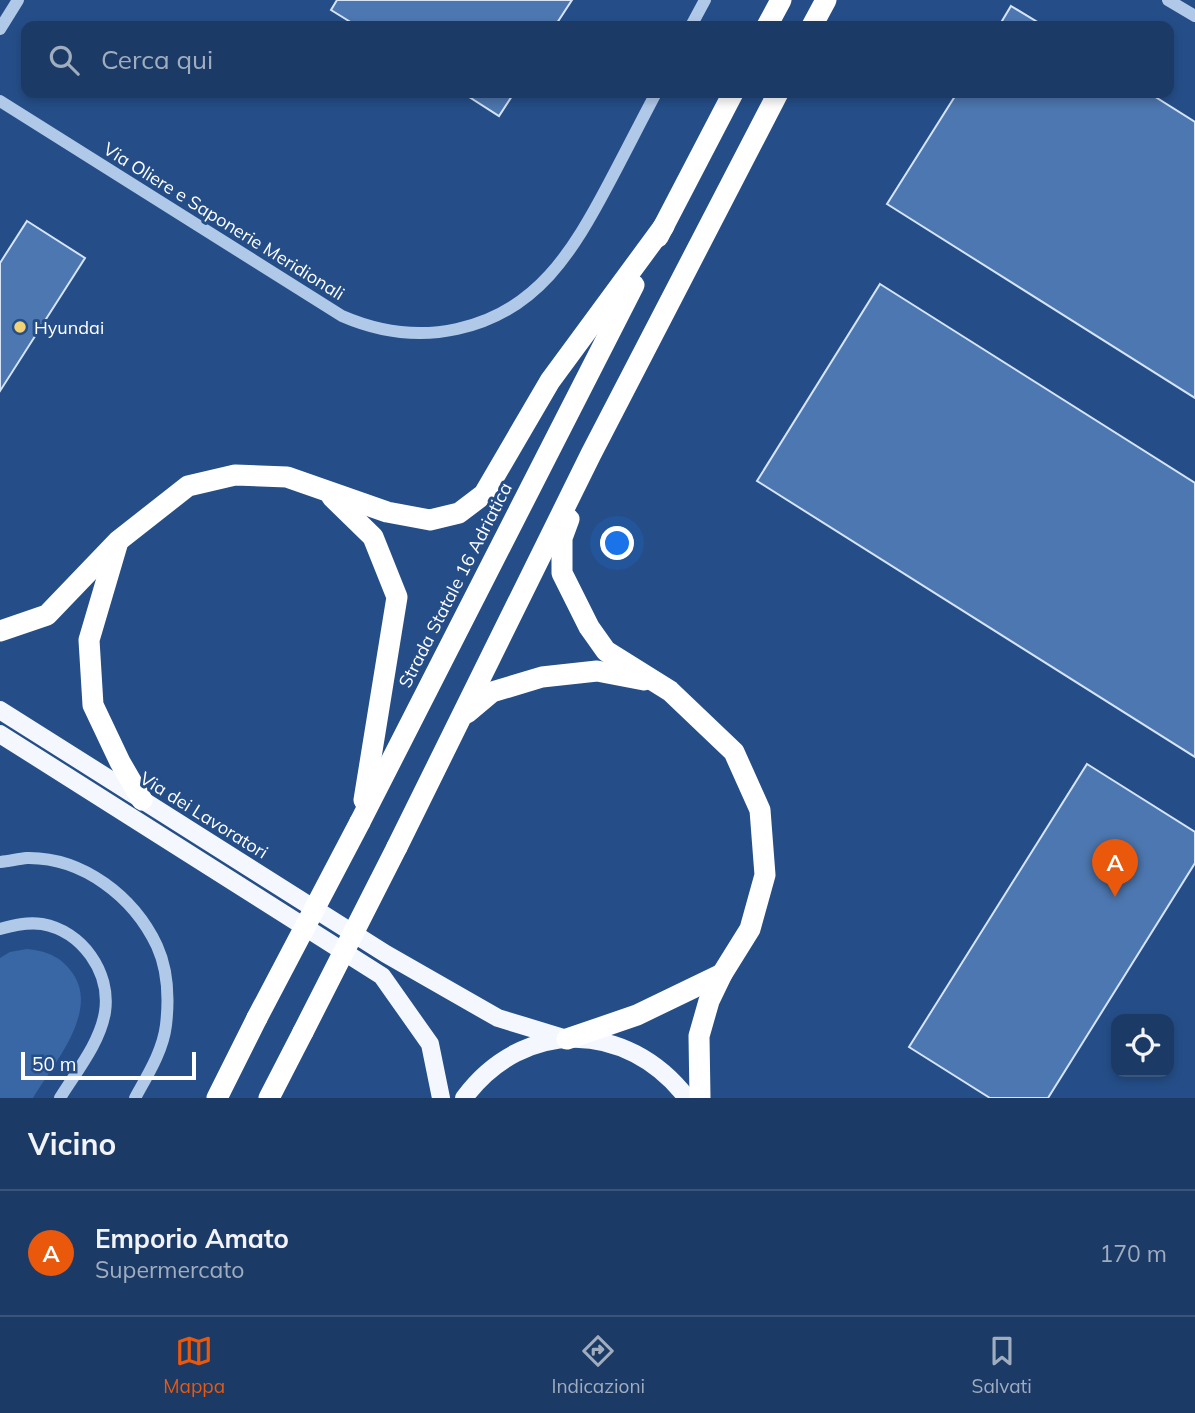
<!DOCTYPE html>
<html lang="it">
<style>
body{margin:0;font-family:Mulish,sans-serif;background:#29456f;color:#f1f3f6}
.controls{position:absolute;right:21px;bottom:21px;display:grid;overflow:hidden;border-radius:14px;box-shadow:0 4px 10px #0003}
.controls button{width:63px;height:63px;display:grid;place-items:center;padding:0;border:0;border-bottom:2px solid #3a547a;background:#1c3a66;color:#f1f3f6;font:35px sans-serif}
.scale{position:absolute;left:21px;bottom:18px;width:175px;box-sizing:border-box;padding-left:7px;border:4px solid #fff;border-top:0;font-size:19px;line-height:24px;white-space:nowrap;color:#fff;-webkit-text-stroke:5px #254e88;paint-order:stroke}
.you{position:absolute;left:618px;top:544px;width:24px;height:24px;margin:-18px;border:5px solid #fff;border-radius:50%;background:#1a73e8;box-shadow:0 0 0 10px #1a73e833}
.badge{display:grid;place-items:center;width:46px;height:46px;border-radius:50%;background:#ea580c;color:#fff;font-size:23px;font-weight:700}
.pin{position:absolute;translate:-50% -58px;filter:drop-shadow(0 2px 4px #0008)}
.pin::after{content:'';position:absolute;top:37px;width:24px;height:21px;background:inherit;clip-path:polygon(0 0,100% 0,50% 100%)}
.list{margin:0;padding:0;list-style:none}
h2{display:flex;justify-content:space-between;align-items:center;height:91px;margin:0;padding:0 28px;font-size:30px}
h2 small{font-size:23px;font-weight:400;color:#a0adbf}
.list li{display:grid;grid-template-columns:46px 1fr auto;gap:21px;align-items:center;box-sizing:border-box;height:126px;padding:0 28px;border-top:2px solid #3a547a}
.list b{display:block;font-size:26px;white-space:nowrap}
.list p{margin:0;font-size:23px;white-space:nowrap;color:#a0adbf}
.list em{font-size:23px;font-style:normal;color:#a0adbf}
.icon{flex:none;width:38px;height:38px;fill:none;stroke:currentColor;stroke-width:2;stroke-linecap:round;stroke-linejoin:round}
.map{position:relative;flex:none;width:1195px;height:1098px;overflow:hidden}
.search{position:absolute;background:#1c3a66;box-shadow:0 4px 10px #0003;left:21px;right:21px;top:21px;height:77px;display:flex;align-items:center;gap:18px;box-sizing:border-box;padding:0 24px;border-radius:14px;color:#a0adbf;font-size:26px}
.sheet{height:217px;background:#1c3a66}
nav{display:flex;justify-content:space-around;align-items:center;box-sizing:border-box;height:98px;border-top:2px solid #3a547a;background:#1c3a66;font-size:19px;color:#a0adbf}
nav a{display:grid;justify-items:center;gap:4px}
nav .on{color:#ea580c}
.map>svg:first-child{display:block}
.green{fill:#3967a5}
.building{fill:#4d77b0;stroke:#d5e4f7;stroke-width:2}
.lines{fill:none;stroke-linecap:round;stroke-linejoin:round}
.minor{stroke:#b1c9e9;stroke-width:12}
.major{stroke:#f4f8fe;stroke-width:18}
.highway{stroke:#fff;stroke-width:21}
.highway-bridge{stroke:#fff;stroke-width:21}
.poi-dot{fill:#f3d275;stroke:#254e88;stroke-width:2.5}
.labels{text-anchor:middle;dominant-baseline:central;stroke-width:6;stroke-linejoin:round;paint-order:stroke}
.street-label{font-size:18px;fill:#fff;stroke:#254e88}
.poi-label{font-size:18px;fill:#fff;stroke:#254e88;text-anchor:start}
</style>
<div class="map">
<svg width="1195" height="1098" viewBox="0 0 1195 1098">
<rect width="100%" height="100%" fill="#254e88"/>
<!-- green -->
<path class="green" d="M27 949C48 951 64 958 75 977 97 1015 52 1066 33 1098H0V958L10 952Z"/>
<!-- building -->
<g class="building">
<polygon points="337,0 572,0 555,26 357,26 331,10"/>
<polygon points="1011,6 1044,26 999,26"/>
<polygon points="463,93 514,93 499,116"/>
<polygon points="957,93 1149,93 1195,122 1195,398 887,204"/>
<polygon points="27,221 85,258 0,391 0,263"/>
<polygon points="880,284 1195,483 1195,757 757,481"/>
<polygon points="1087,764 1195,832 1195,863 1048,1098 990,1098 909,1047"/>
</g>
<g class="lines">
<!-- minor -->
<g class="minor">
<polyline points="1168,0 1195,16"/>
<polyline points="691,26 705,0"/>
<polyline points="0,29 18,0"/>
<path d="M0 101 342 316C379 332 416 338 457 329 537 312 573 251 609 183 625 153 640 123 656 93"/>
<path d="M0 862C9 861 18 859 27 858 83 857 134 897 157 946 168 970 169 999 166 1025 163 1051 147 1076 135 1098"/>
<path d="M0 929C14 925 27 922 42 924 82 931 111 972 105 1012 100 1043 76 1072 60 1098"/>
</g>
<!-- major -->
<g class="major">
<polyline points="0,710 386,954 498,1018 567,1039"/>
<polyline points="0,734 382,976 430,1044 441,1098"/>
<path d="M464 1098C523 1018 627 1020 687 1098"/>
</g>
<!-- highway -->
<g class="highway">
<polyline points="767,26 781,0"/>
<polyline points="812,26 826,0"/>
<polyline points="658,237 733,93"/>
<polyline points="332,497 373,537 397,597 364,800"/>
<polyline points="569,519 562,538 562,573 589,627 606,651 670,691 734,752 760,810 765,875 750,929 722,974 709,1001 699,1036 700,1098"/>
<polyline points="117,545 89,640 93,705 120,762 142,800"/>
<polyline points="0,631 47,615 118,541 188,486 235,475 287,477 387,512 430,520 459,513 484,494 550,381 664,226"/>
<polyline points="467,713 492,692 542,677 597,671 644,680"/>
<polyline points="360,822 634,285"/>
<polyline points="397,847 591,454 778,93"/>
<polyline points="567,1039 637,1015 722,974"/>
<polyline points="217,1098 257,1018"/>
<polyline points="269,1098 303,1032"/>
</g>
<!-- highway-bridge -->
<g class="highway-bridge">
<polyline points="257,1018 360,822"/>
<polyline points="303,1032 397,847"/>
</g>
</g>
<!-- markers -->
<circle class="poi-dot" cx="20" cy="327" r="7"/>
<g class="labels">
<!-- street labels -->
<g class="street-label">
<text transform="translate(224 221) rotate(32)">Via Oliere e Saponerie Meridionali</text>
<text transform="translate(455 585) rotate(-63)">Strada Statale 16 Adriatica</text>
<text transform="translate(204 815) rotate(32)">Via dei Lavoratori</text>
</g>
<!-- poi labels -->
<g class="poi-label">
<text x="34" y="327">Hyundai</text>
</g>
</g>
</svg>
<div class="controls">
<button><svg class="icon" aria-label="locate" viewBox="0 0 24 24"><circle cx="12" cy="12" r="6"/><path d="M12 2v4M12 18v4M2 12h4M18 12h4"/></svg></button>
</div>
<div class="scale">50 m</div>
<div class="you"></div>
<div class="pin badge" style="left:1115px;top:897px">A</div>
<div class="search"><svg class="icon" aria-label="search" viewBox="0 0 24 24"><circle cx="10" cy="10" r="6"/><path d="M15 15l6 6"/></svg>Cerca qui</div>
</div>
<section class="sheet">
<h2>Vicino<small></small></h2>
<ul class="list">
<li><span class="badge">A</span><div><b>Emporio Amato</b><p>Supermercato</p></div><em>170 m</em></li>
</ul>
</section>
<nav>
<a class="on"><svg class="icon" aria-label="map" viewBox="0 0 24 24"><path d="M3 6l6-2 6 2 6-2v14l-6 2-6-2-6 2zM9 4v14M15 6v14"/></svg>Mappa</a>
<a><svg class="icon" aria-label="directions" viewBox="0 0 24 24"><path d="M12 3l9 9-9 9-9-9zM9 14v-3h6M13 9l2 2-2 2"/></svg>Indicazioni</a>
<a><svg class="icon" aria-label="saved" viewBox="0 0 24 24"><path d="M7 4h10v16l-5-4-5 4z"/></svg>Salvati</a>
</nav>
